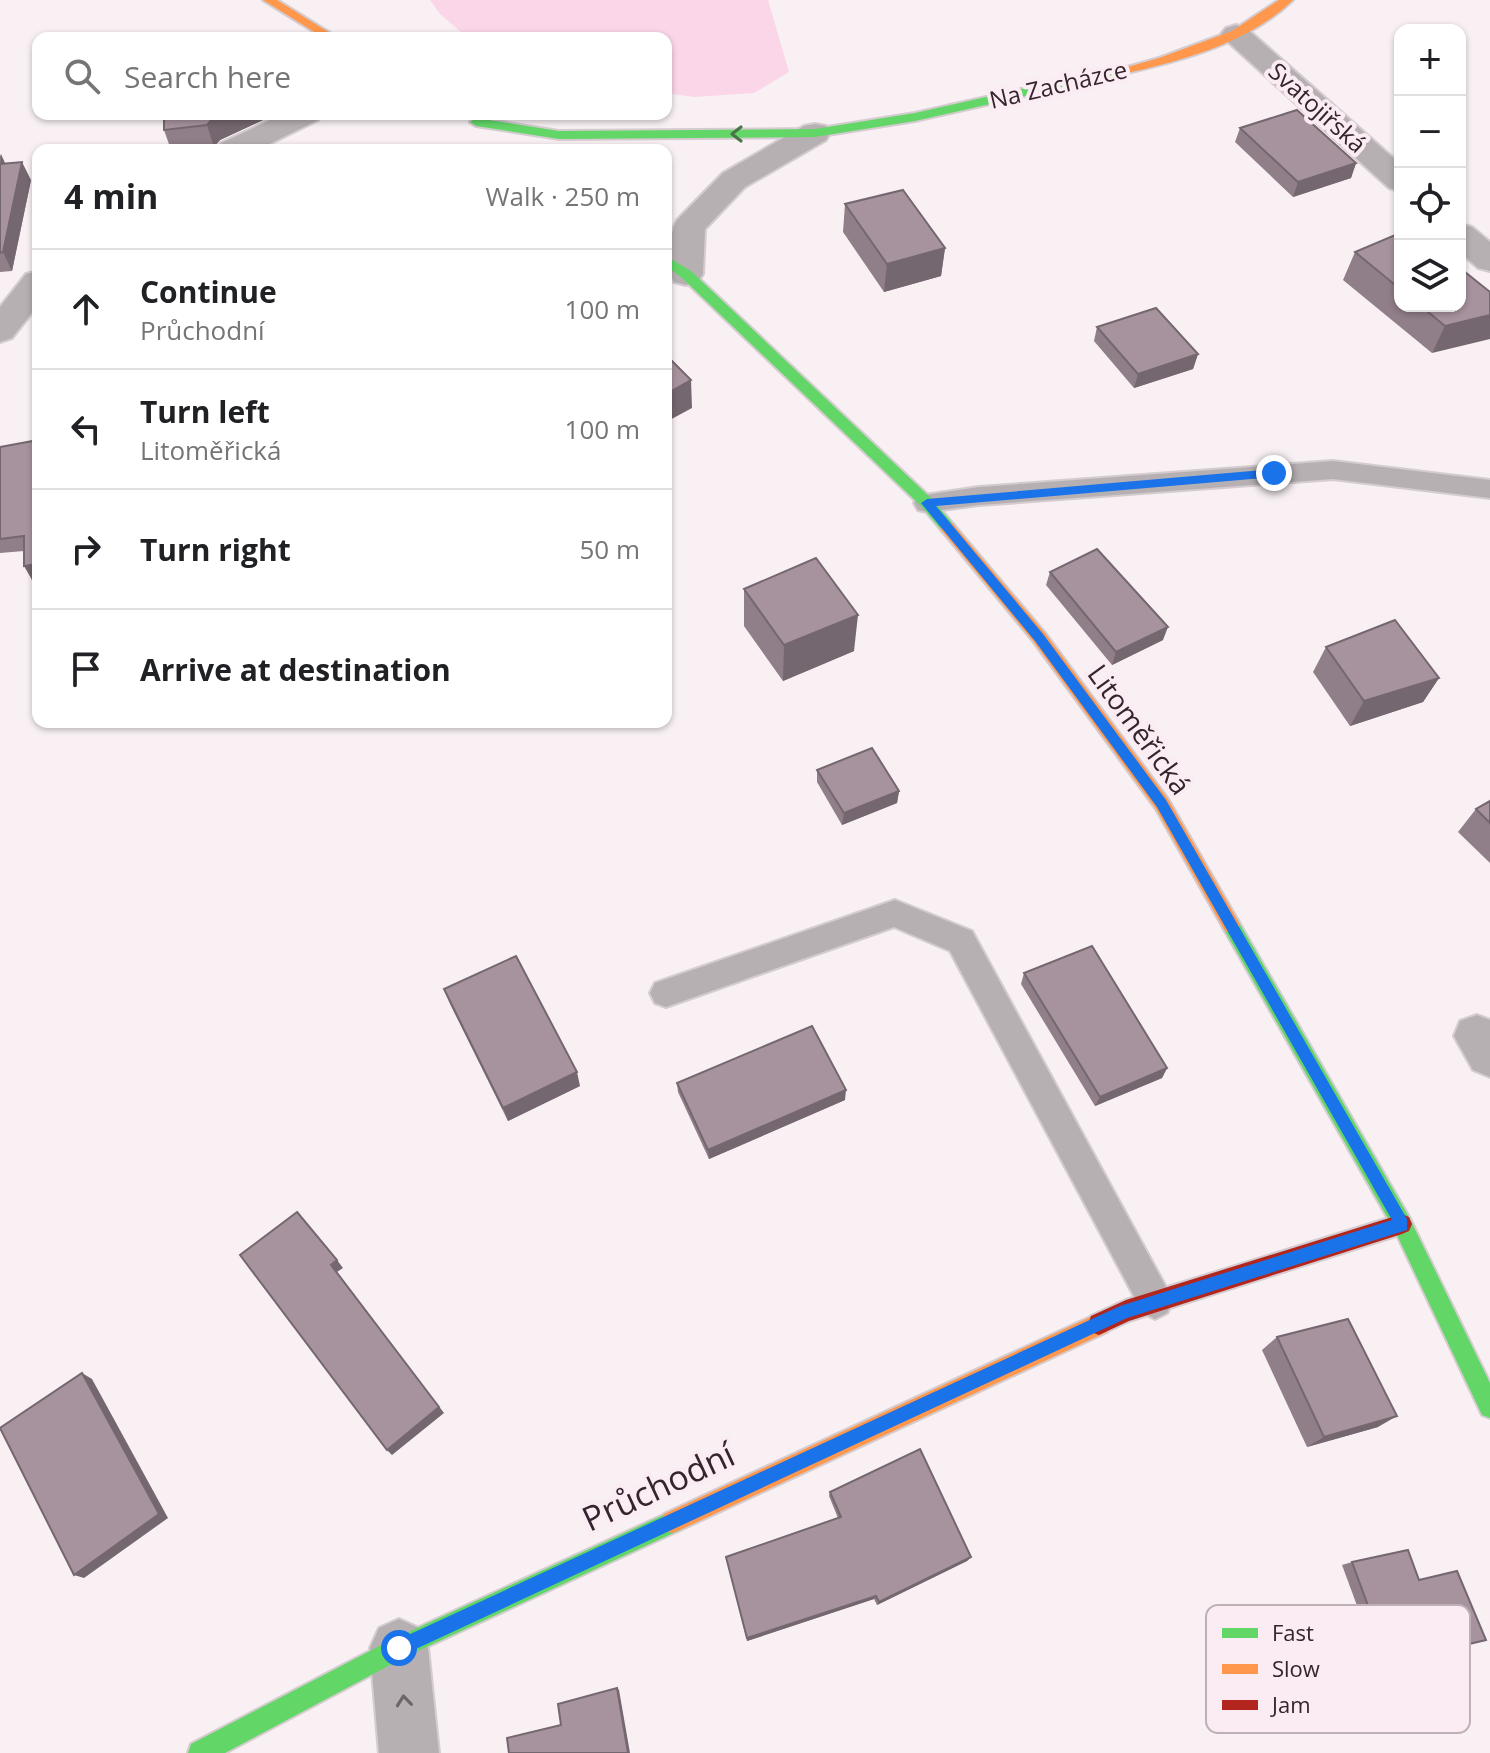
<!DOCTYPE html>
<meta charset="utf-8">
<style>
body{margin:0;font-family:"Open Sans",sans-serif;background:#f6f6f6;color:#202124}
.controls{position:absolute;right:24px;top:24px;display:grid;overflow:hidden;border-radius:16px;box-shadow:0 2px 6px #0004}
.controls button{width:72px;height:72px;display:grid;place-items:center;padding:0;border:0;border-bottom:2px solid #e0e0e0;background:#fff;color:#202124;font:40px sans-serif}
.stop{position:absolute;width:24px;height:24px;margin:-18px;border:6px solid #1a73e8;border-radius:50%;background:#fff}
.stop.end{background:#1a73e8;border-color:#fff;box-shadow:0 2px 8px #0008}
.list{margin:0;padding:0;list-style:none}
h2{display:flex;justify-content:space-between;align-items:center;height:104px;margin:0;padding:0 32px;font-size:34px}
h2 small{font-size:26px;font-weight:400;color:#757577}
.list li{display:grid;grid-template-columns:52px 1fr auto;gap:24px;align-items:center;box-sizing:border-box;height:120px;padding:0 32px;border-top:2px solid #e0e0e0}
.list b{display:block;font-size:30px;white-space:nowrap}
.list p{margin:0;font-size:26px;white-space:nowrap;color:#757577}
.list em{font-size:26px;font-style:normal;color:#757577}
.icon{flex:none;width:44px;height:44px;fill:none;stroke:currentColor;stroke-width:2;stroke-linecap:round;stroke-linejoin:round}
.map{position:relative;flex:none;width:1490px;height:1753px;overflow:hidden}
.search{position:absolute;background:#fff;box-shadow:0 2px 6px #0004;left:32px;top:32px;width:640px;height:88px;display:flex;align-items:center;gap:20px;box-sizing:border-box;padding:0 28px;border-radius:16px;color:#757577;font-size:30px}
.panel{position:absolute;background:#fff;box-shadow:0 2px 6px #0004;left:32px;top:144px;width:640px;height:584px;border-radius:16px}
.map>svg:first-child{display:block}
.green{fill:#fbd6e9}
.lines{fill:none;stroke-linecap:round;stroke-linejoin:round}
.lane-casing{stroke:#d4cccf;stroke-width:4}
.street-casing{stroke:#d4cccf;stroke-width:4}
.fast-casing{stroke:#d4cccf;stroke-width:4}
.slow-casing{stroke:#d4cccf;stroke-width:4}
.jam-casing{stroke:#d4cccf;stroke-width:4}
.lane{fill:#b7b0b3;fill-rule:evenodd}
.street{fill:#b7b0b3;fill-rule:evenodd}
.fast{fill:#63d668;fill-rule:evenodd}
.slow{fill:#ff974d;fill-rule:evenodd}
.jam{fill:#b3261e;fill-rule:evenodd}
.wall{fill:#907e88}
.shaded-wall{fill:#75676f}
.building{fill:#a7939e;stroke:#75676f;stroke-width:2}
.oneway{stroke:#497548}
.oneway2{stroke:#6e6469}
.route{fill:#1a73e8}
.labels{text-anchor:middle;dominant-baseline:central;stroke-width:8;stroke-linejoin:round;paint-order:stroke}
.far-street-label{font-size:24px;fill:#33252d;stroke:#fbecf3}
.street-label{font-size:28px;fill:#33252d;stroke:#fbecf3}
.near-street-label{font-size:34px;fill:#33252d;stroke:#fbecf3}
.key{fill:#fbecf3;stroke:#bfb0b8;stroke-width:2}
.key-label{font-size:22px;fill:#33252d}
</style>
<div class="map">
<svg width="1490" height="1753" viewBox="0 0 1490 1753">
<rect width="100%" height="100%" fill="#f8f0f3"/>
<!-- green -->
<polygon class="green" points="430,0 768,0 789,72 754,93 694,97 666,93 666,38 468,38 440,14"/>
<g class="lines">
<defs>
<g id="lane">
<polygon points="1333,461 1490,480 1490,498 1333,479 979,505 927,512 918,510 914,503 918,496 979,487"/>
<polygon points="895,900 972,931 1167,1289 1173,1301 1167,1313 1155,1319 1143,1313 950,951 894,927 666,1007 655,1003 650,993 655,983"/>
</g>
<g id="street">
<polygon points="1236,25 1246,28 1400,164 1400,191 1389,188 1226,40 1221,34 1226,28"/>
<polygon points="283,114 322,114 318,120 257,150 216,150 221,143"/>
<path d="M815 124 826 126 830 133 826 140 745 187 705 229 703 274 698 282 686 285 674 282C666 268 669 233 677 220L723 173 804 126Z"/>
<polygon points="1460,224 1472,227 1490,242 1490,271 1478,268 1460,252"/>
<polygon points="38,271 38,305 12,338 0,342 0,307 26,274"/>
<polygon points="1477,1015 1490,1020 1490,1077 1473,1070 1454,1036 1460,1021"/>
<polygon points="399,1619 419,1628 428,1648 439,1753 379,1753 370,1648 379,1628"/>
</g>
<g id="fast">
<polygon points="1123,66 1127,67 1127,73 915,121 815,137 559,139 476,126 470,122 476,118 559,131 815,129 915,113"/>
<polygon points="666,256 691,271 932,499 953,524 956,528 953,532 943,532 922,507 681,277 666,266"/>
<polygon points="1231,917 1237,919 1409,1217 1490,1383 1490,1418 1482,1415 1395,1231 1225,931 1222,925 1225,919"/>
<polygon points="672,1511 680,1514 683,1522 680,1530 407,1656 225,1753 188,1753 191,1744 391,1640"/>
</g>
<g id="slow">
<polygon points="263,0 277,0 338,38 324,38"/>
<path d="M1279 0H1293C1249 43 1181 61 1123 74L1117 70 1159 58 1232 31Z"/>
<polygon points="948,522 953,524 1045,633 1168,799 1237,919 1240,925 1237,931 1231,933 1225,931 1156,809 1033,641 943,532 940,528"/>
<polygon points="1099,1313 1107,1316 1110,1324 1107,1332 680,1530 672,1533 664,1530 661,1522 664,1514"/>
</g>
<polygon id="jam" points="1402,1214 1409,1217 1412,1224 1409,1231 1402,1234 1129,1321 1099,1335 1091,1332 1088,1324 1091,1316 1126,1300"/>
</defs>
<!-- lane casing -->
<use href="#lane" class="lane-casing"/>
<!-- street casing -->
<use href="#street" class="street-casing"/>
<!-- fast casing -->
<use href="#fast" class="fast-casing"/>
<!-- slow casing -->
<use href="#slow" class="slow-casing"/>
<!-- jam casing -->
<use href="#jam" class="jam-casing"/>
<!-- lane -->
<use href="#lane" class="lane"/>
<!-- street -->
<use href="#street" class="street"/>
<!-- fast -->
<use href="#fast" class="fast"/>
<!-- slow -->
<use href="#slow" class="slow"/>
<!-- jam -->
<use href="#jam" class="jam"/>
</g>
<!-- wall -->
<g class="wall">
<polygon points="276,114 220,140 214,147 189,150 171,150 164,130"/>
<polygon points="1240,128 1356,163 1351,178 1293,197 1235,142"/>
<polygon points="0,154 5,164 31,180 12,271 0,272"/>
<polygon points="845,204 945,248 941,276 884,292 843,232"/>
<polygon points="1400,233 1400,306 1460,306 1432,353 1343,280 1355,252"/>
<polygon points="1097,327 1198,354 1193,369 1134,388 1094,341"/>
<polygon points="38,440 32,580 24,551 0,553 0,447"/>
<polygon points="1050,572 1163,640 1112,665 1046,585"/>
<polygon points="744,589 854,651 783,681 744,626"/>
<polygon points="1326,647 1439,678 1423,702 1350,726 1313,672"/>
<polygon points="105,722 129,722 107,724"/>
<polygon points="817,770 899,791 897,803 842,825 817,782"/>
<polygon points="1490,801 1490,863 1458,832 1476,809"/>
<polygon points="1024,973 1167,1068 1162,1078 1095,1106 1021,984"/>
<polygon points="444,989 580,1086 508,1121 450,1004"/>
<polygon points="677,1083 845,1100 709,1159 678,1092"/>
<polygon points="1277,1337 1378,1427 1307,1447 1262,1350"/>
<polygon points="830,1492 971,1557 967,1561 877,1605 874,1599 747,1641 726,1557 838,1518 829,1496"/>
<polygon points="1352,1562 1389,1663 1379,1665 1342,1565"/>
</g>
<!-- shaded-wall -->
<g class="shaded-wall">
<polygon points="221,114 276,114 220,140 214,147 207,125 213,118"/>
<polygon points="1,154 9,172 0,168"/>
<polygon points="22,162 31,180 12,271 3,252"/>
<polygon points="1356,163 1351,178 1293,197 1298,182"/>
<polygon points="945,248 941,276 884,292 887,264"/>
<polygon points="1490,315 1490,339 1432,353 1445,326"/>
<polygon points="1198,354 1193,369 1134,388 1138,374"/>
<polygon points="691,380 692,408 666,422 666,394"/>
<polygon points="38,564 38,579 32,580 24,566"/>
<polygon points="858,615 854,651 783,681 784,645"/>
<polygon points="1168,627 1163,640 1112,665 1116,652"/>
<polygon points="1439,678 1423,702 1350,726 1364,701"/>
<polygon points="899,791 897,803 842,825 844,813"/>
<polygon points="1167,1068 1162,1078 1095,1106 1100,1097"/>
<polygon points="577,1072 580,1086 508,1121 503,1108"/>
<polygon points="846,1090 845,1100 709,1159 708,1150"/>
<polygon points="337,1260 343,1268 337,1272 444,1413 392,1455 387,1450 331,1265"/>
<polygon points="82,1373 92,1379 168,1518 84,1578 74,1575"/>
<polygon points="1397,1416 1378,1427 1307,1447 1324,1437"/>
<polygon points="971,1557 967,1561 877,1605 879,1602"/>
<polygon points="876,1596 874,1599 747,1641 747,1638"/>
<polygon points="617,1688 619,1690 630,1753 628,1753"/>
</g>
<!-- building -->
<g class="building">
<polygon points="1297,110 1356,163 1298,182 1240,128"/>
<polygon points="164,114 221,114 213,118 207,125 164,130"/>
<polygon points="22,162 3,252 0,253 0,164"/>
<polygon points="903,190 945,248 887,264 845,204"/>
<polygon points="1400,233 1400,289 1355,252"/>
<polygon points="1460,268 1490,292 1490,315 1445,326 1421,306 1460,306"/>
<polygon points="1156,308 1198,354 1138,374 1097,327"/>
<polygon points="666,355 691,380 666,394"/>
<polygon points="38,440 38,564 24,566 24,536 0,539 0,447"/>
<polygon points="1097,549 1168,627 1116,652 1050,572"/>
<polygon points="816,558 858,615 784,645 744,589"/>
<polygon points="1395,620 1439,678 1364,701 1326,647"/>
<polygon points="872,748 899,791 844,813 817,770"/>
<polygon points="1490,801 1490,823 1476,809"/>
<polygon points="1092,946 1167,1068 1100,1097 1024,973"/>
<polygon points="516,956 577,1072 503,1108 444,989"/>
<polygon points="812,1026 846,1090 708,1150 677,1083"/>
<polygon points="297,1212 337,1260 331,1265 439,1407 387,1450 240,1255"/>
<polygon points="1348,1319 1397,1416 1324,1437 1277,1337"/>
<polygon points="82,1373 159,1514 74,1575 0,1428"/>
<polygon points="920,1449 971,1557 879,1602 876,1596 747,1638 726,1557 841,1517 830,1492"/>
<polygon points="1408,1550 1419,1580 1457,1571 1486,1640 1389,1663 1352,1562"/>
<polygon points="617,1688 628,1753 509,1753 507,1738 561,1725 558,1704"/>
</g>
<!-- one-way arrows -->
<defs><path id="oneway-chevron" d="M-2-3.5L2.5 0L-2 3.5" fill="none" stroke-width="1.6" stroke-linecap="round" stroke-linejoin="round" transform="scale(2)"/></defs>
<use class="oneway" href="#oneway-chevron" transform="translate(737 134) rotate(180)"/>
<use class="oneway2" href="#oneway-chevron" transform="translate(404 1701) rotate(-96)"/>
<!-- route -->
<polygon class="route" points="1274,469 1280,473 1274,477 936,506 1043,634 1166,800 1407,1219 1407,1230 1127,1318 405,1654 399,1657 393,1654 390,1648 393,1642 1120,1306 1392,1220 1157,807 1035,641 921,503 927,499"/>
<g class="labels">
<!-- far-street labels -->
<g class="far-street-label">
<text transform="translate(1058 84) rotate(-13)">Na Zacházce</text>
<text transform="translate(1318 107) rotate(42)">Svatojiřská</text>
</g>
<!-- street labels -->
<g class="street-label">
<text transform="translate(1140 729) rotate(54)">Litoměřická</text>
</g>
<!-- near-street labels -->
<g class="near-street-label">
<text transform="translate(658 1486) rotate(-25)">Průchodní</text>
</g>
</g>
<!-- legend -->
<rect x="1206" y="1605" width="264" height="128" rx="12" class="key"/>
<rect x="1222" y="1628" width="36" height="10" fill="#63d668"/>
<rect x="1222" y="1664" width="36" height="10" fill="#ff974d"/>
<rect x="1222" y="1700" width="36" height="10" fill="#b3261e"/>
<g class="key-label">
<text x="1272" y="1641">Fast</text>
<text x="1272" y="1677">Slow</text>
<text x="1272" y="1713">Jam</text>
</g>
</svg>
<div class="controls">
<button>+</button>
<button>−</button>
<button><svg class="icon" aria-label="locate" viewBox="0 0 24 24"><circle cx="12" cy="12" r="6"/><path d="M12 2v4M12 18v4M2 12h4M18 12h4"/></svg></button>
<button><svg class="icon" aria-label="layers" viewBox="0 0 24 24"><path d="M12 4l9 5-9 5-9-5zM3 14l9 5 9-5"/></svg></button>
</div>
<div class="stop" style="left:399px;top:1648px"></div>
<div class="stop end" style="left:1274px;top:473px"></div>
<div class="search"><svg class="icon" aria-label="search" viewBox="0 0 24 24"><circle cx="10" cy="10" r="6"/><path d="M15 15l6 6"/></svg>Search here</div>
<section class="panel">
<h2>4 min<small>Walk · 250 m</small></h2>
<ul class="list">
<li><svg class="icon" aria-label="ahead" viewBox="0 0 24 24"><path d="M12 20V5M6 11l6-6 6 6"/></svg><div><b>Continue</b><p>Průchodní</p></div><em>100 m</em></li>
<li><svg class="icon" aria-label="left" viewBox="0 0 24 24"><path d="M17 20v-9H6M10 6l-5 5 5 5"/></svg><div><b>Turn left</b><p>Litoměřická</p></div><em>100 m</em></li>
<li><svg class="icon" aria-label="right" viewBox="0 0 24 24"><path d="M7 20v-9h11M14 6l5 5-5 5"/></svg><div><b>Turn right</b></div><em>50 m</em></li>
<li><svg class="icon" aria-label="arrive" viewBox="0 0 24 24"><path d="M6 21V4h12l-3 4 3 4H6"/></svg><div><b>Arrive at destination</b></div></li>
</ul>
</section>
</div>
